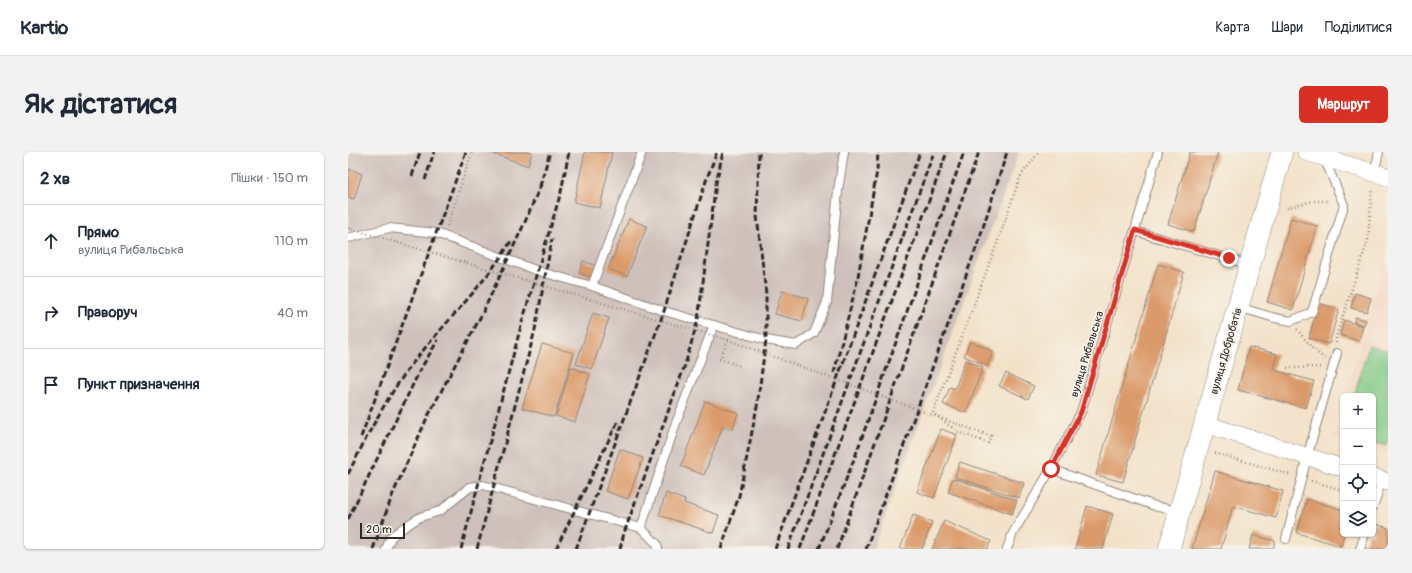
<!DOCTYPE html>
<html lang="uk">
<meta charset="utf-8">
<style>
body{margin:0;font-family:Pangolin,sans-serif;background:#f2f2f3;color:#1f2937}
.controls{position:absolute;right:12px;bottom:12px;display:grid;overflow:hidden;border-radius:6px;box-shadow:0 1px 3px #0004}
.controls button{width:36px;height:36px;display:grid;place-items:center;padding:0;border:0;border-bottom:1px solid #e0e1e3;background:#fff;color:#1f2937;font:20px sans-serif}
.scale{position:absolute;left:12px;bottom:10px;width:45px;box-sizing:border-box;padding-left:4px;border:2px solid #2b2b2b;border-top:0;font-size:11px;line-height:14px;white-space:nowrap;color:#2b2b2b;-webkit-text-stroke:3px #f7f3e8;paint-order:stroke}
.stop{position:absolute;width:12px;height:12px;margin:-9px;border:3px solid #d93025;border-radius:50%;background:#fff}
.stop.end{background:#d93025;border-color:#fff;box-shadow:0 1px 4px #0008}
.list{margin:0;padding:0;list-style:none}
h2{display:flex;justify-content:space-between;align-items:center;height:52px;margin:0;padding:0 16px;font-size:17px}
h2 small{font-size:13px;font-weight:400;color:#747a83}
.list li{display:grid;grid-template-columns:26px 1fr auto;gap:12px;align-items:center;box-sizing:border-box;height:72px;padding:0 16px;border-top:1px solid #e0e1e3}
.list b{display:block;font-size:15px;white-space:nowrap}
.list p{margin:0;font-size:13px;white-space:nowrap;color:#747a83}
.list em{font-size:13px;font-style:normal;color:#747a83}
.icon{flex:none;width:22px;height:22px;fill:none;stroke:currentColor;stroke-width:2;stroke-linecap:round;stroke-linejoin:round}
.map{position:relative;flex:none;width:1040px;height:397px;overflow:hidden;border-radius:6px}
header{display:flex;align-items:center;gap:24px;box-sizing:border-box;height:56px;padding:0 20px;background:#fff;border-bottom:1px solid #e0e1e3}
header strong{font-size:19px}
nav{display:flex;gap:22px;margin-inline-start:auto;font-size:14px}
.intro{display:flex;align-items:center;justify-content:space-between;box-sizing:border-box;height:96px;padding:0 24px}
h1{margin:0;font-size:28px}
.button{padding:10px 18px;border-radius:6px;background:#d93025;color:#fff;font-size:14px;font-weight:700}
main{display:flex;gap:24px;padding:0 24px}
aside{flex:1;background:#fff;border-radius:6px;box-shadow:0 1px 3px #0004}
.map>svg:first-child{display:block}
.built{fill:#f3d4bf}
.industrial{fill:#cfc0bb}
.green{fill:#7ec783;stroke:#547957}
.building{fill:#db9a69}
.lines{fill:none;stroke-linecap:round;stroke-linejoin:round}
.service-casing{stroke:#8f867a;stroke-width:10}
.minor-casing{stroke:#8f867a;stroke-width:18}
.tertiary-casing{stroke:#8f867a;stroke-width:22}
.path{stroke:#8f867a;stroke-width:2.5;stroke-dasharray:1 3;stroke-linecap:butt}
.service{stroke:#fff;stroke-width:8}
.minor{stroke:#fff;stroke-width:17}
.tertiary{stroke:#fff;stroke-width:21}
.rail{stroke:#2b2b2b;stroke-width:3;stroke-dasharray:6 3;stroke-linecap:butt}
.path-bridge{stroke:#8f867a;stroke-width:2.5;stroke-dasharray:1 3;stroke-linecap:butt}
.route{stroke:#d93025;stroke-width:5}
.labels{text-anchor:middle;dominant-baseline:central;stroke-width:3.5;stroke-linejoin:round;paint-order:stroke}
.street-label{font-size:11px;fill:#2b2b2b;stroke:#f7f3e8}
</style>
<header>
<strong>Kartio</strong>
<nav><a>Карта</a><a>Шари</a><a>Поділитися</a></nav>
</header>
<div class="intro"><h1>Як дістатися</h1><a class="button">Маршрут</a></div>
<main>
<aside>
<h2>2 хв<small>Пішки · 150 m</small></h2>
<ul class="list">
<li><svg class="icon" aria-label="ahead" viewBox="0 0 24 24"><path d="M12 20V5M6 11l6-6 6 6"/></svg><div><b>Прямо</b><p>вулиця Рибальська</p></div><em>110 m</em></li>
<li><svg class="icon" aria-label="right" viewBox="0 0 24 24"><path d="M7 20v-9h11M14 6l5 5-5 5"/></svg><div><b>Праворуч</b></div><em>40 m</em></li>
<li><svg class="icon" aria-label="arrive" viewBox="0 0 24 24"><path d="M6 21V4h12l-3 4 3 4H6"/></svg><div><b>Пункт призначення</b></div></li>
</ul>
</aside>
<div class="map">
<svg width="1040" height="397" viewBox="0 0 1040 397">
<rect width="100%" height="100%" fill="#f7f3e8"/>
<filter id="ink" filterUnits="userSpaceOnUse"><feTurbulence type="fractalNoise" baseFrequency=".025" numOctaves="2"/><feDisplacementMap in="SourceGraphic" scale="8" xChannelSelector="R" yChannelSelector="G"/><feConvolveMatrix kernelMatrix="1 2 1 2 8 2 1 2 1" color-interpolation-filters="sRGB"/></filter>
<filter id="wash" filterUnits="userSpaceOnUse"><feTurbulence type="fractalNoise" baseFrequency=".012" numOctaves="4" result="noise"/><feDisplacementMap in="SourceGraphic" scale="16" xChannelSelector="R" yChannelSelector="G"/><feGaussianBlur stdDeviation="0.9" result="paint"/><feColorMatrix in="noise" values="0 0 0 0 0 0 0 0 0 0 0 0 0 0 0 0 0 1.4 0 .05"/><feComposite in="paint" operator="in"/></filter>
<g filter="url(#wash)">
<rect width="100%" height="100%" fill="#f3e2c9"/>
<!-- built -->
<g class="built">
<polygon points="1035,110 1040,111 1040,301 1025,297 1025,244 998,244"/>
<polygon points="995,253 995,289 986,286"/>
</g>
<!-- industrial -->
<polygon class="industrial" points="0,0 671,0 525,397 0,397"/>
<!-- green -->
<polygon class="green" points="1021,193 1040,199 1040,288 1038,294 1025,290 1025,244 1006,244"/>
<g id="blocks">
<!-- building -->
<g class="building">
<polygon points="144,0 184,0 180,14 144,1"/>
<polygon points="237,0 264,0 252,56 226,50"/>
<polygon points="842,0 870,0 846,80 820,72"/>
<polygon points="2,17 14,22 6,47 0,45 0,22"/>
<polygon points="943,66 969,74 945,158 919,150"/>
<polygon points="281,67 299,74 279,124 260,117"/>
<polygon points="235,109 249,114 246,126 231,121"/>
<polygon points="810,112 836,120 775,330 748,323"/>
<polygon points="434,139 460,146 454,169 427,162"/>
<polygon points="1007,141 1023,146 1019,160 1003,156"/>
<polygon points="970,151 991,157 981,192 961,186"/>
<polygon points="245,161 261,166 244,217 228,212"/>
<polygon points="1007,165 1018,168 1016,173 1006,170"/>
<polygon points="996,168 1015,174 1011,189 992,183"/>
<polygon points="622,189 645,199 639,214 616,204"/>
<polygon points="194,192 226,201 206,265 174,256"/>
<polygon points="901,195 929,202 925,218 966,229 958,256 890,238"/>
<polygon points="617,208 635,215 618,261 595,252 602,235 607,237"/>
<polygon points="223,215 242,222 227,270 208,264"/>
<polygon points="658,221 686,234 680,247 651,234"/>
<polygon points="357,249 390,261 384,278 375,274 356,323 333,314"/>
<polygon points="593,277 609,283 586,346 569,340"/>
<polygon points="272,297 295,306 280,347 257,339"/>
<polygon points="612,310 676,331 671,346 607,325"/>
<polygon points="867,319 935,339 928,366 885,354 873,397 844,397"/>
<polygon points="605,326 669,348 664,362 600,340"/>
<polygon points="318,341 337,348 336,351 371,363 365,381 311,363"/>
<polygon points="959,347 995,358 995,382 996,382 993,394 949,381"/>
<polygon points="739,354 765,362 755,397 727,397"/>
<polygon points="565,363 584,370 574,397 552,397"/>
<polygon points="596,369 643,389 639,397 584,397"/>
<polygon points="1025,371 1040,376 1040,397 1016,397 1020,382 1025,382"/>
<polygon points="905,383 927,389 925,397 901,397"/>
</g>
</g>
</g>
<g filter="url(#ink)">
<use href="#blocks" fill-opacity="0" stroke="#8f867a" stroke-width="1"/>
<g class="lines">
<defs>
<g id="service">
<polyline points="1026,21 1031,0"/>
<polyline points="787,79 902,113"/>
<polyline points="0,86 41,76 88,81 190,119 244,134 316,159 418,188 448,193 466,181 479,150 490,39 496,0"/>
<polyline points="244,134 294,0"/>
<polyline points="890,155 927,166 943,169 964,160 996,53 976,6"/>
<polyline points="703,317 810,355 831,359"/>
<polyline points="1025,355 1034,328"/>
<polyline points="938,387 959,305 989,201"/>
<polyline points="38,397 43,385 55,376 72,365 92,359 122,335 135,333 293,376"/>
<polyline points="310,397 309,392 293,376 328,271 366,173"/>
<polyline points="659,397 665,381 703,317 733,260 810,0"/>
<polyline points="1012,397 1017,382"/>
</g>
<g id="minor">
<polyline points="958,0 1040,25"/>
<polyline points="857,272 995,316"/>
<polyline points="1025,325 1040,330"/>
</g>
<polyline id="tertiary" points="821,397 934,0"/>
</defs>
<!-- service casing -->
<use href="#service" class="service-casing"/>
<!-- minor casing -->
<use href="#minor" class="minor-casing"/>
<!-- tertiary casing -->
<use href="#tertiary" class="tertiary-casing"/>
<!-- path -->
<g class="path">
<polyline points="939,56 965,49 982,49"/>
<polyline points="99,74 124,0"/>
<polyline points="949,177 964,196 977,207"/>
<polyline points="380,188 372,207 392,214"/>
<polyline points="988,191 988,185 1020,88 1024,37"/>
<polyline points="939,216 975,215"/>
<polyline points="612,273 643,284 640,291 610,280 585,261 651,86 672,25 691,0"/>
<polyline points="867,301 943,323"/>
<polyline points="963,329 995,338"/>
</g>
<!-- service -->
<use href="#service" class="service"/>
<!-- minor -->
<use href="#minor" class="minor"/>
<!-- tertiary -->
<use href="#tertiary" class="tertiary"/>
<!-- rail -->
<g class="rail">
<polyline points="64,24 72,0"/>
<polyline points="77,28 86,0"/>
<polyline points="192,34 202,0"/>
<polyline points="486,221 509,130 529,19 530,0"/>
<polyline points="13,285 118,0"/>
<path d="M0 322C19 284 38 246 64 212 96 171 136 134 163 89"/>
<polyline points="0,367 72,218 90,188"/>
<polyline points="25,397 44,344 79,266 135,160 177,70 194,30"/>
<polyline points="113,397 173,174 213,40 221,0"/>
<polyline points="129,397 187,178 204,87"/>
<polyline points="208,397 270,269"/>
<polyline points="228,397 316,159 359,26 369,0"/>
<polyline points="272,397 276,381 337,213 350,168 368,31 375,0"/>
<polyline points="373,397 391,344 409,255 418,188 418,142 409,64 411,0"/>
<polyline points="427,397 572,0"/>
<polyline points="440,397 586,0"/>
<polyline points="452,397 599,0"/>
<polyline points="471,397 508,302 616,0"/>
<polyline points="489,397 631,0"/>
<polyline points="518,397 631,88 659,0"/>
</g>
<!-- path-bridge -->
<polyline class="path-bridge" points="0,76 380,188 612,273"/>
</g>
</g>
<g class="lines" filter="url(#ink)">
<!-- route -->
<polyline class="route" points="703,317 733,260 787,78 881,106"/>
</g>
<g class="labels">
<!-- street labels -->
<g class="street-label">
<text transform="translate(878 199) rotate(-74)">вулиця Добробатів</text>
<text transform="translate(739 202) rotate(-73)">вулиця Рибальська</text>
</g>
</g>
</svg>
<div class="controls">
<button>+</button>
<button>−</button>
<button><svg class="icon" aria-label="locate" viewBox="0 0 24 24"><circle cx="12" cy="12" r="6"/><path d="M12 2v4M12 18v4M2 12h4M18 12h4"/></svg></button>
<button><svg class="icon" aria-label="layers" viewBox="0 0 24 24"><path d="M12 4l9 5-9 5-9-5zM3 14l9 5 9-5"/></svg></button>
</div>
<div class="scale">20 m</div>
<div class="stop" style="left:703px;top:317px"></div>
<div class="stop end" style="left:881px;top:106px"></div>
</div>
</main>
